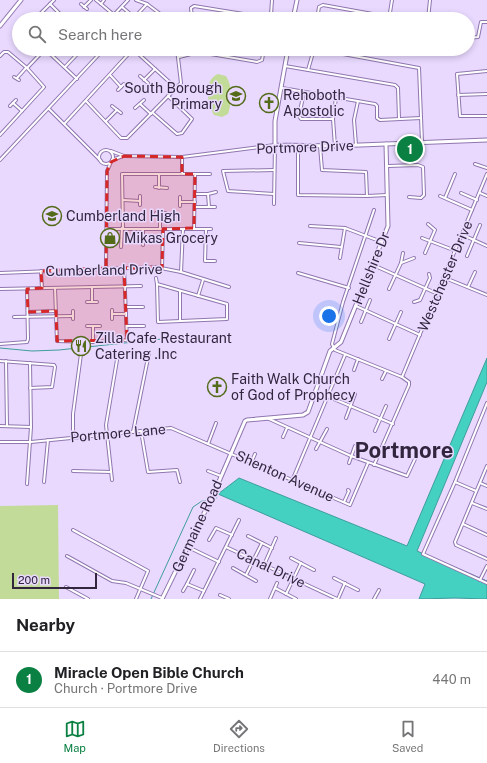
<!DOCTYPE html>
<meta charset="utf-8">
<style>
body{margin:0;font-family:"Public Sans",sans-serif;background:#f6f6f6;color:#202124}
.scale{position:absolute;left:12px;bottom:10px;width:85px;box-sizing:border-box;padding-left:4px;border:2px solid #31263e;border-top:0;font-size:11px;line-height:14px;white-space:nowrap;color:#31263e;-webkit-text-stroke:3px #e9d9ff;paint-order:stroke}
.you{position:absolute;left:329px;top:316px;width:14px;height:14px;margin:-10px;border:3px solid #fff;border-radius:50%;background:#1a73e8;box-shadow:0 0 0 6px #1a73e833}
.badge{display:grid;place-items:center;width:26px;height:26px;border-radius:50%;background:#0b8043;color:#fff;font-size:13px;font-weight:700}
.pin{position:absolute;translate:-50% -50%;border:2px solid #fff;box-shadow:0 1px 4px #0006}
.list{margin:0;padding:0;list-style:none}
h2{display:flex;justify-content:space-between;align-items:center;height:52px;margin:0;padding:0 16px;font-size:17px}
h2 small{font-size:13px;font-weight:400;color:#757577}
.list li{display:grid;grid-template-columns:26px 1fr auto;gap:12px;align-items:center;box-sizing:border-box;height:56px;padding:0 16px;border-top:1px solid #e0e0e0}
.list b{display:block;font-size:15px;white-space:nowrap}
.list p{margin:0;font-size:13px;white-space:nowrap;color:#757577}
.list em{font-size:13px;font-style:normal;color:#757577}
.icon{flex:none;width:22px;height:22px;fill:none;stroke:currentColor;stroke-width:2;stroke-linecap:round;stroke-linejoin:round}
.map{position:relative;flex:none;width:487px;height:599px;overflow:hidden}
.search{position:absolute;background:#fff;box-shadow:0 2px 6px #0003;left:12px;right:12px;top:12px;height:44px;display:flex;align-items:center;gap:10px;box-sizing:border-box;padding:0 14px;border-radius:22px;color:#757577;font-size:15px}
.sheet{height:108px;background:#fff}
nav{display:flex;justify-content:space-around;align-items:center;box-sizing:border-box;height:56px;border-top:1px solid #e0e0e0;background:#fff;font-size:11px;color:#757577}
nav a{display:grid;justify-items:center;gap:2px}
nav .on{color:#0b8043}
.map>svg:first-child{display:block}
.green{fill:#c3db99}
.water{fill:#44d1c1;stroke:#3e9e9a}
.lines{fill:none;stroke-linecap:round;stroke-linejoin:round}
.stream{stroke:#3e9e9a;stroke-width:1}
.minor-casing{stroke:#9076af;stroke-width:4}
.tertiary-casing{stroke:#9076af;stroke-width:5}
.minor{stroke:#fff;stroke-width:2}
.tertiary{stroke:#fff;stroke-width:3}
.marked{fill:#d62828;fill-opacity:0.2;stroke:#d62828;stroke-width:3;stroke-dasharray:8 5;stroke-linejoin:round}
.labels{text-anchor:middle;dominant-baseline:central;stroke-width:3;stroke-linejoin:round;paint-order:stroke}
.poi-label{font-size:14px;fill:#31263e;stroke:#e9d9ff;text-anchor:start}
.street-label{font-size:14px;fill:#31263e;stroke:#e9d9ff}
.town-label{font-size:22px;font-weight:bold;fill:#31263e;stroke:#e9d9ff}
</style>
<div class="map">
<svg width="487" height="599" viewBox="0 0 487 599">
<rect width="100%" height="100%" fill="#e9d9ff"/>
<!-- green -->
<g class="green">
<path d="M218 74 226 76C233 87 232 102 228 114L222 117 214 115C207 103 203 80 218 74Z"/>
<polygon points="58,505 59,599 0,599 0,506"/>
</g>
<!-- water -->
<polygon class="water" points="487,358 487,382 417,551 487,581 487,599 455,598 419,599 425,584 218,494 239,478 407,546"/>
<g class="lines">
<!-- stream -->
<g class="stream">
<polyline points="0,348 32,351 59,350 162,339"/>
<polyline points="213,500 215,500 218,494"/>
<polyline points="151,599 193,507 202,501 209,500"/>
</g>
<defs>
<g id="minor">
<polyline points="96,0 101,4"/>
<polyline points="104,0 101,4 114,15"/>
<polyline points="136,0 147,4 167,19"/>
<polyline points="50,4 60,14"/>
<polyline points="81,4 87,9"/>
<polyline points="84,7 91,0"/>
<polyline points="122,7 135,18"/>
<polyline points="35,19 54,0"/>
<polyline points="110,19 128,0"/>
<polyline points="133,19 147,4"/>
<polyline points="192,19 191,8 194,6 268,18 271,15 272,0"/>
<polyline points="317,19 319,7 323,5 389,17"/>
<polyline points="389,19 392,0"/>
<polyline points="428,19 430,0"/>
<polyline points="468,38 478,37 481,22 487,22"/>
<polyline points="45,49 77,79"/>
<polyline points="133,49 176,88"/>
<polyline points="316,49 419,68 422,142"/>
<polyline points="0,56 4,52 8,52 27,68 44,87 0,135"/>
<polyline points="179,57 199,52 257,62 262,60 264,49"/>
<polyline points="285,66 395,85 398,88 399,119"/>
<polyline points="65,67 82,49"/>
<polyline points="27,68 45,49"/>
<polyline points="308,70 314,49"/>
<polyline points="487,71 457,74 460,116 487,116"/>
<polyline points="110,75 121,87"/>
<polyline points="140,76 148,83"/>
<polyline points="14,77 19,80"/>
<polyline points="17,78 26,68"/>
<polyline points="144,80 155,69"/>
<polyline points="282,88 375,104 377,106 377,118 380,120 421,118"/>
<polyline points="118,90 124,84"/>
<polyline points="304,92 299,116 301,119 333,119"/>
<polyline points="458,95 487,94"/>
<polyline points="86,101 121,138 127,138 181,83 177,49"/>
<polyline points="13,103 22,111"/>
<polyline points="140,104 151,114"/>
<polyline points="10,106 16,100"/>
<polyline points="112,106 121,113"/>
<polyline points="135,108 144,100"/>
<polyline points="49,109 101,161"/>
<polyline points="153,113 177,134 182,133 192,119 168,96"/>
<polyline points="106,121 117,110"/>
<polyline points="65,123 133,49"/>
<polyline points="356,145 354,120 358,101"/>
<polyline points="298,146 298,195 367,196 387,195"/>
<polyline points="320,146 322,170 366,172 367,196"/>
<polyline points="335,146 333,119 336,98"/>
<circle cx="106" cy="157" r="7"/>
<polyline points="111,151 124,156 182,157 275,145 274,204"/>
<polyline points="182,157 182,174"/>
<polyline points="0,160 104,49"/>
<polyline points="112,160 123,156"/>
<polyline points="475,164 487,168"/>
<polyline points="388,166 418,165 423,167 424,195 421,198 409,197"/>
<polyline points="274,170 223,171 228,191 274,194"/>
<polyline points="159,174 159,188"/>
<polyline points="155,187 167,188"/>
<polyline points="461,193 477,200"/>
<polyline points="480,193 487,196"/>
<polyline points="195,194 208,194 209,207 195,207"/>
<polyline points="208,194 216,192"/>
<polyline points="140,196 140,205"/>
<polyline points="440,196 472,210"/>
<polyline points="180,197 180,206"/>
<polyline points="445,198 455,174"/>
<polyline points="123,200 140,201"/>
<polyline points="180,202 195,202"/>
<polyline points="209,207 215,207"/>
<polyline points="156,213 166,213"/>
<polyline points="310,226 345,228 382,242"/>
<polyline points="123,228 122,174 210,174"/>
<polyline points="194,228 195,174"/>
<polyline points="107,229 211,229"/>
<polyline points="143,229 143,245"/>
<polyline points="160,229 160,213"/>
<polyline points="206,229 205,261 215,261"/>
<polyline points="463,235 487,246"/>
<polyline points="422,238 456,251"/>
<polyline points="299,243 341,247"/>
<polyline points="121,247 122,228"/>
<polyline points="425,253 435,230 428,224"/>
<polyline points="467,256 480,225"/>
<polyline points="340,258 345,228"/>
<polyline points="401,263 414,258"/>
<polyline points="373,265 438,294"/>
<polyline points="106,268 107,171 111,162"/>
<polyline points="162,268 163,229"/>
<polyline points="41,271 42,288"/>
<polyline points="181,272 183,229"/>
<polyline points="0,273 156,267 181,272 229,287"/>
<polyline points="298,273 349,288"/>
<polyline points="156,278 157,284 158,322 227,319 227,304 157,284"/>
<polyline points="445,278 487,295"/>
<polyline points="92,287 92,302"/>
<polyline points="468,287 475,272"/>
<polyline points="55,288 57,341 93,342 127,340 124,268"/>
<polyline points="0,289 141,286"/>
<polyline points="389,289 401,263 403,253"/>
<polyline points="180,291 180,321"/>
<polyline points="198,296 203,280"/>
<polyline points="87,302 97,302"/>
<polyline points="414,302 420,300 430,278 429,274"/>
<polyline points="356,306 420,335"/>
<polyline points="127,307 143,307"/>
<polyline points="112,310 112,319"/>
<polyline points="73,311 73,319"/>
<polyline points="28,312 56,311"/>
<polyline points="112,314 126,314"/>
<polyline points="14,317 73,316"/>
<polyline points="361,322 370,300"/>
<polyline points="87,326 100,326"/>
<polyline points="93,326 93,342"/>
<polyline points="127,326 144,326"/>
<polyline points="389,339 401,312"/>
<polyline points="0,344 27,342 28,339 27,289"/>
<polyline points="0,361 54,365 55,367 52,387 30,388"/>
<polyline points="6,361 7,426"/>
<polyline points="354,370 358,359"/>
<polyline points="402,377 487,174"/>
<polyline points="382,379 386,371"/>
<polyline points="329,397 393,424"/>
<polyline points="487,403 455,482 423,554 487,583"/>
<polyline points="267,418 351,456 407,476 415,459"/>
<polyline points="346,418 355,394"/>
<polyline points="0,426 31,427"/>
<polyline points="141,431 148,472 177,470 180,482"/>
<polyline points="375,431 386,406"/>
<polyline points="133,432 149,353"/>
<polyline points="73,437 73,414 81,354"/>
<polyline points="283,437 287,428"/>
<polyline points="0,442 31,442 171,428 350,505 368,463"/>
<polyline points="208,444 216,423"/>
<polyline points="316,449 327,429"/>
<polyline points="251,463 255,454"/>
<polyline points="349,463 355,446"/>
<polyline points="374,465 409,385 409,382 402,377 335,350 332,344 343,302 374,210"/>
<polyline points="487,466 455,542 456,545 487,559"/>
<polyline points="73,471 111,472"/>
<polyline points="208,471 221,476"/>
<polyline points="112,480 106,425 118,354"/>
<polyline points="292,481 345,355"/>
<polyline points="44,482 48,440"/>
<polyline points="455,482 476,491"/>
<polyline points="480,483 487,486"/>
<polyline points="27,484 31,427 30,363"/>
<polyline points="344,502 349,491 348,490"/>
<polyline points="472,503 487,509"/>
<polyline points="463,524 487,535"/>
<polyline points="73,530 148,571 136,599"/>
<polyline points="248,536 272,548"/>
<polyline points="209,540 216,528 232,535"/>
<polyline points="188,547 219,562"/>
<polyline points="226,547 337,599"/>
<polyline points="67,556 112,581 126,583 162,598"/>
<polyline points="291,558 314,570"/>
<polyline points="264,565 276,538"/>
<polyline points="233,568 256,581"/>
<polyline points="194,570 187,584 204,591"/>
<polyline points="246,575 262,543"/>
<polyline points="334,578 358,590"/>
<polyline points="480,580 487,566"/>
<polyline points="66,587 88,599"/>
<polyline points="275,588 296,599"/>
<polyline points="183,591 187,584"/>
<polyline points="286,594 301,563"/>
<polyline points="220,595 229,599"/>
<polyline points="200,599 239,520"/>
<polyline points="270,599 277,583"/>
<polyline points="338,599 345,583"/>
<polyline points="374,599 379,590"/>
</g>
<g id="tertiary">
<polyline points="293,19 297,0"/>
<polyline points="0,26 21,0"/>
<polyline points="288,49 275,121 275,145 335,146 487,140"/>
<polyline points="162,599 214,493 245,421 247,420 303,415 308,412 330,351 341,342 388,226 386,144"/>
</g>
</defs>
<!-- minor casing -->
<use href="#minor" class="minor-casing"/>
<!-- tertiary casing -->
<use href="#tertiary" class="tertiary-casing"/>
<!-- minor -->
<use href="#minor" class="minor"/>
<!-- tertiary -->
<use href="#tertiary" class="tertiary"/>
</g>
<!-- marked area -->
<path class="marked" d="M124 156 182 157V174H195L194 228 163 229 162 268H124L127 340 57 341 56 311 28 312 27 289 42 288 41 271 106 268 107 171 111 162Z"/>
<!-- icons -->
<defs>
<symbol id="school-ring" viewBox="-11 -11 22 22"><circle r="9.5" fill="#e9d9ff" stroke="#546b1a" stroke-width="1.5"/><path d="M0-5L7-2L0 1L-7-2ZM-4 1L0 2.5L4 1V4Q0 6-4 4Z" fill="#546b1a"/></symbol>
<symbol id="church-ring" viewBox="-11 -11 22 22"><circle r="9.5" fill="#e9d9ff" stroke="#546b1a" stroke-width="1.5"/><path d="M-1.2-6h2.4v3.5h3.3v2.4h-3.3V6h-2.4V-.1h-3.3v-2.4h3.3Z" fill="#546b1a"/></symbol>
<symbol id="shop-ring" viewBox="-11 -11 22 22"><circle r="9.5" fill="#e9d9ff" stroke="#546b1a" stroke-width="1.5"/><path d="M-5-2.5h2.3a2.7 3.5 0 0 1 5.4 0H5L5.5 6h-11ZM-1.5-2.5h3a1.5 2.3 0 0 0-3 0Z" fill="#546b1a"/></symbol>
<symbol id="restaurant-ring" viewBox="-11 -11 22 22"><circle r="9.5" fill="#e9d9ff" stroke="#546b1a" stroke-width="1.5"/><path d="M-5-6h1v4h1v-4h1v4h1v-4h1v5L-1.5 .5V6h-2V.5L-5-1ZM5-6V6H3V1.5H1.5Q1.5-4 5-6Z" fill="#546b1a"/></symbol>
</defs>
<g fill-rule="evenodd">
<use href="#school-ring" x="225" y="85" width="22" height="22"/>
<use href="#church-ring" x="258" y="92" width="22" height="22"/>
<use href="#school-ring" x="41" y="205" width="22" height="22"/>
<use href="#shop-ring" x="99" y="227" width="22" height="22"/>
<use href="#restaurant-ring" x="70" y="335" width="22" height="22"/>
<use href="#church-ring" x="206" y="376" width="22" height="22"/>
</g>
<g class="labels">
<!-- poi labels -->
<g class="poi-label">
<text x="222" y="88" text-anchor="end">South Borough<tspan x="222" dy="16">Primary</tspan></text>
<text x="283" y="95">Rehoboth<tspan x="283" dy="16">Apostolic</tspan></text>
<text x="66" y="216">Cumberland High</text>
<text x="124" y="238">Mikas Grocery</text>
<text x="95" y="338">Zilla Cafe Restaurant<tspan x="95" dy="16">Catering .Inc</tspan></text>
<text x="231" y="379">Faith Walk Church<tspan x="231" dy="16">of God of Prophecy</tspan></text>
</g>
<!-- street labels -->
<g class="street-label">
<text transform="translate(305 147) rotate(-2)">Portmore Drive</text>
<text transform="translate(371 268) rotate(-68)">Hellshire Dr</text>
<text transform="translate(104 270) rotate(-1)">Cumberland Drive</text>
<text transform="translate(445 276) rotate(-67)">Westchester Drive</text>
<text transform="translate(118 433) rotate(-5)">Portmore Lane</text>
<text transform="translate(285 476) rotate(24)">Shenton Avenue</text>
<text transform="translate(197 526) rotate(-65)">Germaine Road</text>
<text transform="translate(271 568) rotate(25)">Canal Drive</text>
</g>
<!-- town labels -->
<g class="town-label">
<text x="404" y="450">Portmore</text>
</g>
</g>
</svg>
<div class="scale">200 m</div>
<div class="you"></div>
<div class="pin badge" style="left:410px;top:149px">1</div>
<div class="search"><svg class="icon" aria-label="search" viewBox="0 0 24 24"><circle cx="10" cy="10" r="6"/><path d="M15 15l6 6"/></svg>Search here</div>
</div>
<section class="sheet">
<h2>Nearby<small></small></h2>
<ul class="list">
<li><span class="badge">1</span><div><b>Miracle Open Bible Church</b><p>Church · Portmore Drive</p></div><em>440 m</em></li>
</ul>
</section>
<nav>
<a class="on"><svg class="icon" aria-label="map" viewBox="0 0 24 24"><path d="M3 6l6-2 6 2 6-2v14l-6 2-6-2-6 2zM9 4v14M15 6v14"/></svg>Map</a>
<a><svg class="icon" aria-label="directions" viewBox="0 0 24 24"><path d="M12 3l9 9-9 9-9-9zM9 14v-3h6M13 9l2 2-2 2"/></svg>Directions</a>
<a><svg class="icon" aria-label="saved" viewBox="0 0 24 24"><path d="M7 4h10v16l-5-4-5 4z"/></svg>Saved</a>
</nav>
